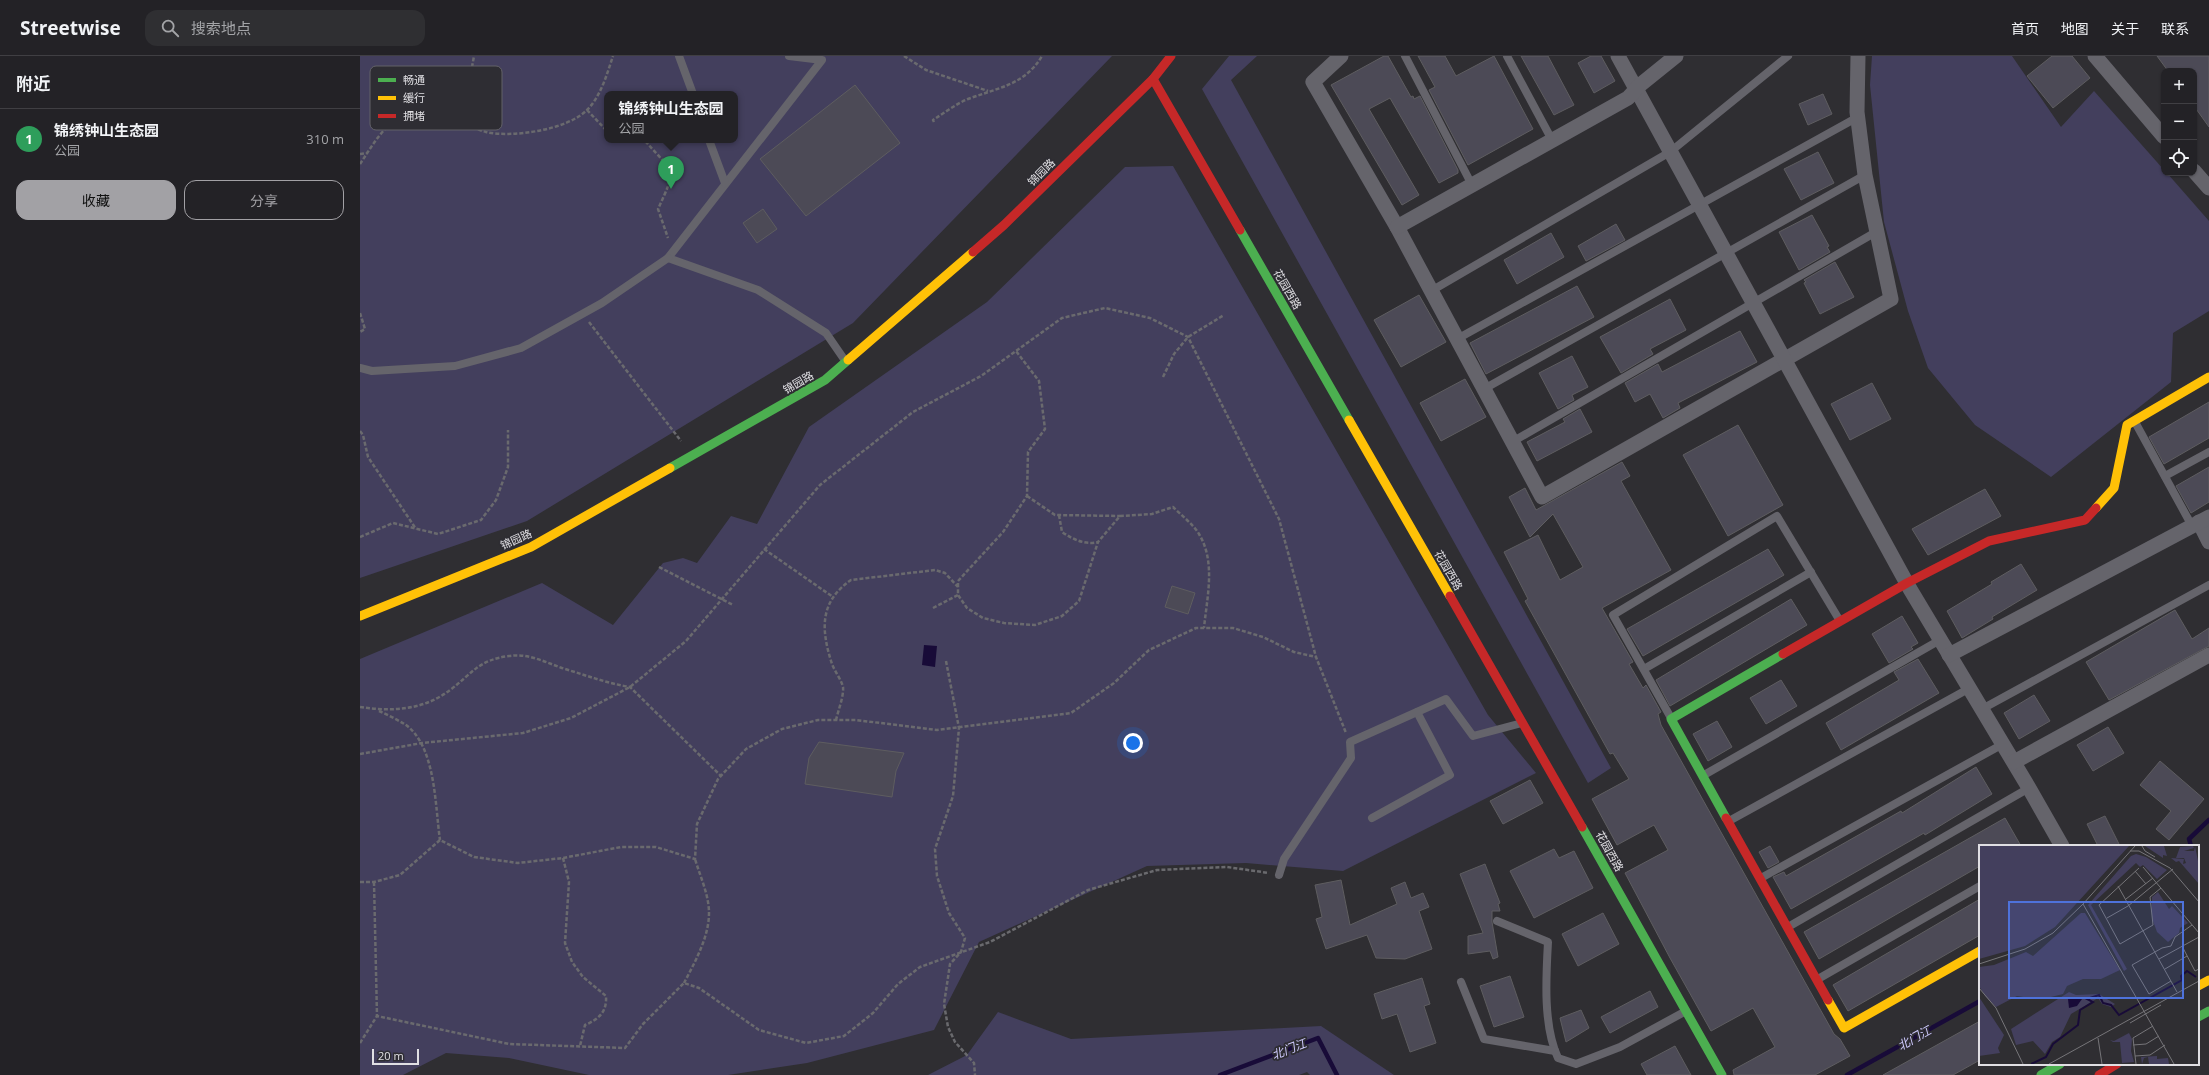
<!DOCTYPE html>
<html lang="zh">
<meta charset="utf-8">
<style>
body{margin:0;font-family:"Open Sans","Noto Sans SC",sans-serif;background:#2f2f32;color:#f1f3f6}
.controls{position:absolute;right:12px;top:12px;display:grid;overflow:hidden;border-radius:8px;box-shadow:0 1px 3px #0004}
.controls button{width:36px;height:36px;display:grid;place-items:center;padding:0;border:0;border-bottom:1px solid #403f43;background:#232226;color:#f1f3f6;font:20px sans-serif}
.scale{position:absolute;left:12px;bottom:10px;width:47px;box-sizing:border-box;padding-left:4px;border:2px solid #e0dfe3;border-top:0;font-size:11px;line-height:14px;white-space:nowrap;color:#e0dfe3;-webkit-text-stroke:3px #2e2d33;paint-order:stroke}
.you{position:absolute;left:773px;top:687px;width:14px;height:14px;margin:-10px;border:3px solid #fff;border-radius:50%;background:#1a73e8;box-shadow:0 0 0 6px #1a73e833}
.badge{display:grid;place-items:center;width:26px;height:26px;border-radius:50%;background:#a2a1a5;color:#fff;font-size:13px;font-weight:700}
.pin{position:absolute;translate:-50% -33px;filter:drop-shadow(0 1px 2px #0008)}
.pin::after{content:'';position:absolute;top:21px;width:14px;height:12px;background:inherit;clip-path:polygon(0 0,100% 0,50% 100%)}
.popup{position:absolute;left:244px;top:35px;width:134px;height:52px;box-sizing:border-box;display:grid;place-content:center;border-radius:8px;background:#232226;filter:drop-shadow(0 1px 3px #0005);font-size:13px;white-space:nowrap;color:#a3a4a7}
.popup b{font-size:15px;color:#f1f3f6}
.popup::after{content:'';position:absolute;left:50%;top:100%;margin-left:-8px;border:8px solid transparent;border-top-color:#232226}
.list{margin:0;padding:0;list-style:none}
h2{display:flex;justify-content:space-between;align-items:center;height:52px;margin:0;padding:0 16px;font-size:17px}
h2 small{font-size:13px;font-weight:400;color:#a3a4a7}
.list li{display:grid;grid-template-columns:26px 1fr auto;gap:12px;align-items:center;box-sizing:border-box;height:60px;padding:0 16px;border-top:1px solid #403f43}
.list b{display:block;font-size:15px;white-space:nowrap}
.list p{margin:0;font-size:13px;white-space:nowrap;color:#a3a4a7}
.list em{font-size:13px;font-style:normal;color:#a3a4a7}
.actions{display:flex;gap:8px;padding:12px 16px}
.actions a{flex:1;padding:9px 0;border:1px solid #a2a1a5;border-radius:12px;text-align:center;font-size:14px;color:#a2a1a5}
.actions .main{background:#a2a1a5;color:#111}
.icon{flex:none;width:22px;height:22px;fill:none;stroke:currentColor;stroke-width:2;stroke-linecap:round;stroke-linejoin:round}
.map{position:relative;flex:none;width:1849px;height:1019px;overflow:hidden}
header{display:flex;align-items:center;gap:24px;box-sizing:border-box;height:56px;padding:0 20px;background:#232226;border-bottom:1px solid #403f43}
header strong{font-size:19px}
nav{display:flex;gap:22px;margin-inline-start:auto;font-size:14px}
.search{width:280px;height:36px;background:#2f2f32;display:flex;align-items:center;gap:10px;box-sizing:border-box;padding:0 14px;border-radius:12px;color:#a3a4a7;font-size:15px}
main{display:flex}
aside{flex:1;background:#232226}
.map>svg:first-child{display:block}
.green{fill:#433f5d;fill-rule:evenodd}
.water{fill:#180b38}
.lines{fill:none;stroke-linecap:round;stroke-linejoin:round}
.stream{stroke:#180b38;stroke-width:4.5}
.building{fill:#4c4a56;stroke:#5e5d60}
.path{stroke:#6a6a6e;stroke-width:2.5;stroke-dasharray:4 2;stroke-linecap:butt}
.lane{stroke:#65646b;stroke-width:8}
.street{stroke:#65646b;stroke-width:15}
.fast{stroke:#4caf50;stroke-width:9}
.slow{stroke:#ffc107;stroke-width:9}
.jam{stroke:#c62828;stroke-width:9}
.labels{text-anchor:middle;dominant-baseline:central;stroke-width:3.5;stroke-linejoin:round;paint-order:stroke}
.street-label{font-size:11px;fill:#e0dfe3;stroke:#2e2d33}
.water-label{font-size:12px;font-style:italic;fill:#d0cbff;stroke:#2e2d33}
.inset-river{fill:none;stroke:#180b38;stroke-width:2}
.inset-road{fill:none;stroke:#767579;stroke-width:1}
.view{fill:#4e72db;fill-opacity:0.15;stroke:#4e72db;stroke-width:2}
.inset-edge{fill:none;stroke:#e0dfe3;stroke-width:2}
.key{fill:#2e2d33;stroke:#636268;stroke-width:1}
.key-label{font-size:11px;fill:#e0dfe3}
</style>
<header>
<strong>Streetwise</strong>
<div class="search"><svg class="icon" aria-label="search" viewBox="0 0 24 24"><circle cx="10" cy="10" r="6"/><path d="M15 15l6 6"/></svg>搜索地点</div>
<nav><a>首页</a><a>地图</a><a>关于</a><a>联系</a></nav>
</header>
<main>
<aside>
<h2>附近<small></small></h2>
<ul class="list">
<li><span class="badge" style="background:#2e9e5b">1</span><div><b>锦绣钟山生态园</b><p>公园</p></div><em>310 m</em></li>
</ul>
<div class="actions"><a class="main">收藏</a><a>分享</a></div>
</aside>
<div class="map">
<svg width="1849" height="1019" viewBox="0 0 1849 1019">
<rect width="100%" height="100%" fill="#2f2e32"/>
<!-- green -->
<g class="green">
<path d="M0 0H752L493 267 167 465 0 522ZM247 38H375V84H247Z"/>
<polygon points="869,0 897,0 871,24 1251,712 1228,727 842,33"/>
<polygon points="1512,0 1652,0 1701,71 1734,35 1804,114 1804,117 1807,117 1849,165 1849,255 1813,277 1811,326 1691,421 1615,369 1568,312 1548,255 1524,166 1510,29"/>
<polygon points="813,110 1128,659 1176,717 983,815 886,807 787,810 619,886 574,974 447,1007 368,1019 229,1019 149,1002 86,997 43,1019 0,1019 0,603 182,527 253,569 303,507 323,502 337,507 371,460 397,468 449,371 627,246 765,111"/>
<polygon points="638,956 711,983 961,970 1034,1019 950,1019 947,1016 939,1019 568,1019 607,999"/>
</g>
<!-- water -->
<polygon class="water" points="564,589 577,590 575,611 562,609"/>
<g class="lines">
<!-- stream -->
<g class="stream">
<polyline points="1831,790 1829,783 1849,764"/>
<polyline points="860,1019 958,982 977,1019"/>
<polyline points="1487,1019 1620,945"/>
</g>
</g>
<!-- building -->
<g class="building">
<polygon points="1024,0 1028,0 1051,41 1053,40 1054,43 1060,40 1098,114 1098,117 1079,127 1030,42 1009,53 1059,139 1042,149 971,29"/>
<polygon points="1058,0 1085,0 1096,20 1134,0 1173,73 1108,109 1069,34 1075,31"/>
<polygon points="1161,0 1188,0 1214,49 1194,59"/>
<polygon points="1231,0 1241,0 1255,25 1234,37 1218,7"/>
<polygon points="1692,0 1712,0 1730,22 1693,52 1667,20"/>
<polygon points="1797,0 1849,0 1849,71 1834,50 1834,15 1808,15"/>
<polygon points="495,29 540,87 446,160 400,103"/>
<polygon points="1463,38 1472,58 1448,69 1439,48"/>
<polygon points="1458,96 1474,127 1441,144 1424,113"/>
<polygon points="403,153 417,173 397,187 383,167"/>
<polygon points="1452,159 1469,190 1467,191 1470,196 1439,214 1419,176"/>
<polygon points="1256,168 1265,184 1226,205 1218,190"/>
<polygon points="1191,177 1204,201 1157,228 1144,204"/>
<polygon points="1475,206 1494,241 1460,258 1444,227 1446,226 1444,224"/>
<polygon points="1217,230 1234,261 1126,318 1110,287"/>
<polygon points="1059,239 1086,286 1041,311 1014,264"/>
<polygon points="1310,243 1326,274 1290,293 1293,298 1261,317 1240,281"/>
<polygon points="1380,275 1397,306 1318,347 1320,352 1303,362 1290,338 1275,346 1265,327 1298,308 1302,316"/>
<polygon points="1212,300 1228,331 1212,339 1214,344 1198,353 1179,317"/>
<polygon points="1105,323 1126,361 1081,385 1060,347"/>
<polygon points="1512,327 1531,363 1490,384 1471,348"/>
<polygon points="1849,346 1849,382 1804,408 1789,381"/>
<polygon points="1220,353 1232,376 1177,405 1167,386 1205,366 1203,363"/>
<polygon points="1378,369 1423,449 1368,480 1323,399"/>
<polygon points="1262,406 1270,420 1261,425 1311,514 1242,552 1273,606 1269,608 1283,632 1286,629 1301,656 1298,658 1301,669 1474,978 1480,983 1490,1000 1455,1019 1374,1019 1373,1014 1415,991 1393,952 1351,975 1310,902 1265,817 1308,794 1294,769 1257,789 1232,743 1269,723 1253,697 1250,698 1165,545 1168,543 1144,496 1178,479 1200,524 1223,511 1193,458 1170,481 1149,441 1165,432 1176,454"/>
<polygon points="1849,411 1849,446 1831,457 1816,430"/>
<polygon points="1625,433 1641,460 1568,499 1552,473"/>
<polygon points="1408,493 1424,519 1283,600 1267,573"/>
<polygon points="1661,508 1677,534 1632,561 1633,563 1602,582 1587,555 1632,528 1631,526"/>
<polygon points="812,530 835,537 828,558 805,551"/>
<polygon points="1431,543 1447,569 1310,650 1296,624"/>
<polygon points="1815,554 1832,583 1849,572 1849,590 1749,644 1726,606"/>
<polygon points="1542,560 1558,587 1551,591 1553,593 1529,607 1512,578"/>
<polygon points="1558,603 1579,637 1481,694 1466,667 1539,624 1534,616"/>
<polygon points="1421,624 1437,650 1406,668 1390,642"/>
<polygon points="1674,639 1690,665 1659,683 1644,657"/>
<polygon points="1357,665 1372,691 1348,705 1333,678"/>
<polygon points="1748,671 1764,697 1733,715 1717,689"/>
<polygon points="459,686 544,697 536,715 532,741 445,728 449,702"/>
<polygon points="1800,705 1844,743 1809,784 1796,773 1811,755 1780,729"/>
<polygon points="1616,711 1632,738 1565,779 1564,777 1431,853 1413,821 1424,816 1426,820 1541,755 1542,757"/>
<polygon points="1170,724 1183,747 1143,768 1130,745"/>
<polygon points="1745,760 1760,790 1738,790 1727,768"/>
<polygon points="1645,762 1661,790 1620,790 1620,810 1459,903 1444,876"/>
<polygon points="1410,790 1419,806 1408,812 1399,796"/>
<polygon points="1194,793 1199,802 1214,795 1233,832 1174,862 1150,815"/>
<polygon points="1125,808 1140,847 1138,848 1140,855 1132,855 1132,866 1138,901 1133,903 1130,895 1108,898 1108,880 1123,877 1100,818"/>
<polygon points="981,824 990,869 1037,848 1031,832 1045,826 1051,842 1063,837 1069,851 1059,855 1072,893 1045,903 1016,902 1007,879 966,893 956,863 962,861 955,829"/>
<polygon points="1620,843 1620,879 1488,955 1473,929"/>
<polygon points="1243,857 1259,888 1218,910 1202,878"/>
<polygon points="1150,920 1164,961 1134,971 1120,930"/>
<polygon points="1062,922 1070,948 1064,950 1076,987 1050,996 1037,958 1022,963 1014,938"/>
<polygon points="1290,935 1298,951 1250,977 1241,961"/>
<polygon points="1221,954 1229,972 1206,986 1200,962"/>
<polygon points="1620,965 1620,1004 1593,1019 1523,1019"/>
<polygon points="1315,990 1331,1019 1287,1019 1281,1008"/>
</g>
<g class="lines">
<!-- path -->
<g class="path">
<polyline points="544,0 566,14 628,35"/>
<polyline points="227,54 247,75"/>
<path d="M574 66 573 64C584 57 596 48 608 43 637 32 665 29 682 0"/>
<polyline points="113,71 110,22 114,0"/>
<path d="M267 84 286 86C315 118 316 114 298 153L308 182"/>
<polyline points="0,98 7,97"/>
<path d="M0 108C12 90 24 68 44 59 70 48 101 69 126 76 152 82 207 74 227 54 241 40 247 18 253 0"/>
<polyline points="0,257 5,273 0,276"/>
<polyline points="229,266 321,385"/>
<polyline points="803,321 814,298 828,281 864,259"/>
<polyline points="0,375 3,379 8,401 56,473"/>
<polyline points="667,440 695,459 760,460"/>
<path d="M699 459 702 476C714 484 725 489 738 486"/>
<polyline points="0,481 33,467 78,478 121,464 136,444 148,411 148,374"/>
<polyline points="404,493 473,541"/>
<polyline points="299,511 373,549"/>
<polyline points="598,531 598,525 643,476 667,440 668,396 685,373 679,325 656,295"/>
<polyline points="573,552 598,539"/>
<polyline points="586,605 599,672 593,740 575,793 577,820 589,857 605,882 601,896 590,908 584,948 588,971 595,986 614,1007 615,1019"/>
<path d="M0 651C32 656 64 654 90 634 113 617 118 604 149 600 168 597 185 606 202 612 225 619 246 627 270 631L361 720"/>
<path d="M19 655C28 659 38 664 46 669 76 691 75 750 80 784"/>
<path d="M476 664C478 655 484 640 483 631 481 623 475 616 472 608 461 574 459 546 491 524L575 514 585 517 598 531V539L607 552 623 562 644 567 675 569 702 560 719 545 738 486 760 460 792 458 813 451C821 459 833 468 839 478 856 506 847 541 844 572"/>
<polyline points="0,698 62,687 163,677 211,662 270,631 326,585 460,429 553,356 621,320 702,262 745,252 790,262 828,281 919,463 956,601 986,677"/>
<path d="M203 802 209 826 205 887 212 906 223 921 246 940C247 956 239 963 225 969L220 990"/>
<polyline points="0,826 14,826 40,819 80,784 114,801 158,807 203,802 261,791 296,791 335,803 337,768 358,723 386,693 422,673 458,664 496,664 577,674 711,657 754,627 789,594 836,572 873,572 903,581 934,596 956,601"/>
<polyline points="14,826 17,960"/>
<path d="M324 927C335 906 349 881 349 857 349 839 340 820 335 803"/>
<polyline points="0,987 17,960 149,988 265,992 283,968 324,927 339,932 399,974 446,987 484,980 513,957 538,928 560,911 630,886 728,834 797,814 867,811 909,817"/>
</g>
<!-- lane -->
<g class="lane">
<polyline points="319,0 333,38"/>
<polyline points="429,0 462,4 308,202 398,234 466,277 486,306"/>
<polyline points="1045,0 1112,129"/>
<polyline points="1147,0 1192,84"/>
<polyline points="349,84 365,127"/>
<polyline points="1071,235 1310,96 1428,0"/>
<polyline points="1097,283 1498,61"/>
<polyline points="0,312 12,315 95,310 161,292 242,247 308,202"/>
<polyline points="1124,333 1505,119"/>
<polyline points="1775,366 1832,470"/>
<polyline points="1152,386 1516,176"/>
<polyline points="1805,420 1849,396"/>
<polyline points="1284,613 1451,516"/>
<polyline points="1622,653 1849,529"/>
<polyline points="1311,662 1253,559 1417,460 1480,565"/>
<polyline points="1344,719 1580,584"/>
<polyline points="1012,762 1090,719 1057,656"/>
<polyline points="1369,765 1610,632"/>
<polyline points="919,819 924,803 991,702 990,686 1086,643 1113,680 1162,667"/>
<polyline points="1401,822 1643,688"/>
<path d="M1137 865 1188 886C1186 921 1183 970 1198 1002L1216 1008 1260 991 1326 955"/>
<polyline points="1428,871 1669,732"/>
<polyline points="1458,923 1620,830"/>
<polyline points="1101,926 1124,983 1195,995"/>
</g>
<!-- street -->
<g class="street">
<polyline points="981,0 953,26 1037,171 1182,441 1531,243 1505,119 1497,56 1498,0"/>
<polyline points="1258,0 1550,533 1669,732 1702,790"/>
<polyline points="1735,0 1804,81"/>
<polyline points="1834,115 1849,132"/>
<polyline points="1037,171 1268,42 1280,29 1316,0"/>
<polyline points="1839,466 1849,486"/>
<polyline points="1589,599 1849,461"/>
<polyline points="1654,706 1849,599"/>
</g>
<!-- fast -->
<g class="fast">
<polyline points="880,174 989,364"/>
<polyline points="310,412 465,324 488,304"/>
<polyline points="1366,762 1311,663 1423,598"/>
<polyline points="1222,771 1362,1019"/>
<polyline points="1838,961 1849,955"/>
<polyline points="1681,1019 1700,1008"/>
</g>
<!-- slow -->
<g class="slow">
<polyline points="488,304 613,196"/>
<polyline points="989,364 1090,540"/>
<polyline points="1736,452 1754,432 1767,369 1849,321"/>
<polyline points="0,560 171,491 310,412"/>
<polyline points="1838,930 1849,924"/>
<polyline points="1468,944 1484,972 1620,895"/>
</g>
<!-- jam -->
<g class="jam">
<polyline points="793,23 880,174"/>
<polyline points="613,196 644,169 793,23 811,0"/>
<polyline points="1090,540 1222,771"/>
<polyline points="1423,598 1547,527 1629,485 1725,464 1736,452"/>
<polyline points="1366,762 1468,944"/>
<polyline points="1739,1019 1757,1008"/>
</g>
</g>
<g class="labels">
<!-- street labels -->
<g class="street-label">
<text transform="translate(681 116) rotate(-45)">锦园路</text>
<text transform="translate(928 233) rotate(60)">花园西路</text>
<text transform="translate(438 326) rotate(-30)">锦园路</text>
<text transform="translate(156 483) rotate(-24)">锦园路</text>
<text transform="translate(1089 514) rotate(60)">花园西路</text>
<text transform="translate(1250 795) rotate(61)">花园西路</text>
</g>
<!-- water labels -->
<g class="water-label">
<text transform="translate(1554 982) rotate(-29)">北门江</text>
<text transform="translate(929 993) rotate(-21)">北门江</text>
</g>
</g>
<!-- overview -->
<g transform="translate(1619 789)">
<rect width="220" height="220" fill="#2f2e32"/>
<path d="M0 1H150L76 82 46 101 0 114ZM166 1H185L188 11 184 10V13ZM214 1 215 3 205 6H215L216 1 220 21V39L200 16 197 17 192 13 205 14 204 19 207 18 205 13H197L201 2ZM157 9 167 12 188 25 178 34 164 20 161 22 157 18 112 60 148 124 145 126 109 60 152 11ZM179 47 190 64 193 61 209 78 201 83 200 88 189 97 178 87 173 73V52ZM102 68H106L141 125 122 134H104L88 141 84 149 72 152 57 154 38 151 17 162 6 151 0 141V122L15 120 47 107 54 111ZM90 147 97 150 120 149 136 159 132 162 123 159 119 153 92 169 81 192 73 197 66 209 54 196 37 200 32 184ZM0 152 25 190 19 203 21 208 0 211ZM150 188 153 194 152 206 155 217 143 218 141 197H134L131 195 135 196ZM178 211V214L189 213 190 219H170L169 212 165 213 163 219 162 212Z" fill="#433f5d"/>
<path d="M95 153 103 154 98 161 90 163 89 154Z" fill="#180b38"/>
<path class="inset-river" d="M52 219 67 212 74 199 99 180 101 165 114 157 108 154 120 150 124 158 132 160 140 170 203 135 202 131 208 126 217 132"/>
<path class="inset-road" d="M163 1 166 6 176 12M151 6H160L191 23 220 57M164 22 220 88M160 23 120 60 141 99 174 80 171 52 182 43M156 26 167 39M139 41 198 147M147 54 174 33M104 59 195 219M128 73 149 61 194 24M203 101 216 126 220 124M180 114 220 92M0 119 46 104 74 88 104 59 156 1M186 124 208 111M192 136 170 149 153 120 183 103 192 101 196 92 213 80M0 143 17 163 44 219M151 178 182 160M119 193 123 219M154 200 167 199 180 191M156 211 171 210 186 200M70 219 220 136M157 219 154 193 174 181"/>
<path class="view" d="M30 57H204V153H30Z"/>
<rect width="220" height="220" class="inset-edge"/>
</g>
<!-- legend -->
<rect x="10" y="10" width="132" height="64" rx="6" class="key"/>
<rect x="18" y="22" width="18" height="4" fill="#4caf50"/>
<rect x="18" y="40" width="18" height="4" fill="#ffc107"/>
<rect x="18" y="58" width="18" height="4" fill="#c62828"/>
<g class="key-label">
<text x="43" y="28">畅通</text>
<text x="43" y="46">缓行</text>
<text x="43" y="64">拥堵</text>
</g>
</svg>
<div class="controls">
<button>+</button>
<button>−</button>
<button><svg class="icon" aria-label="locate" viewBox="0 0 24 24"><circle cx="12" cy="12" r="6"/><path d="M12 2v4M12 18v4M2 12h4M18 12h4"/></svg></button>
</div>
<div class="scale">20 m</div>
<div class="you"></div>
<div class="pin badge" style="left:311px;top:133px;background:#2e9e5b">1</div>
<div class="popup"><b>锦绣钟山生态园</b>公园</div>
</div>
</main>
